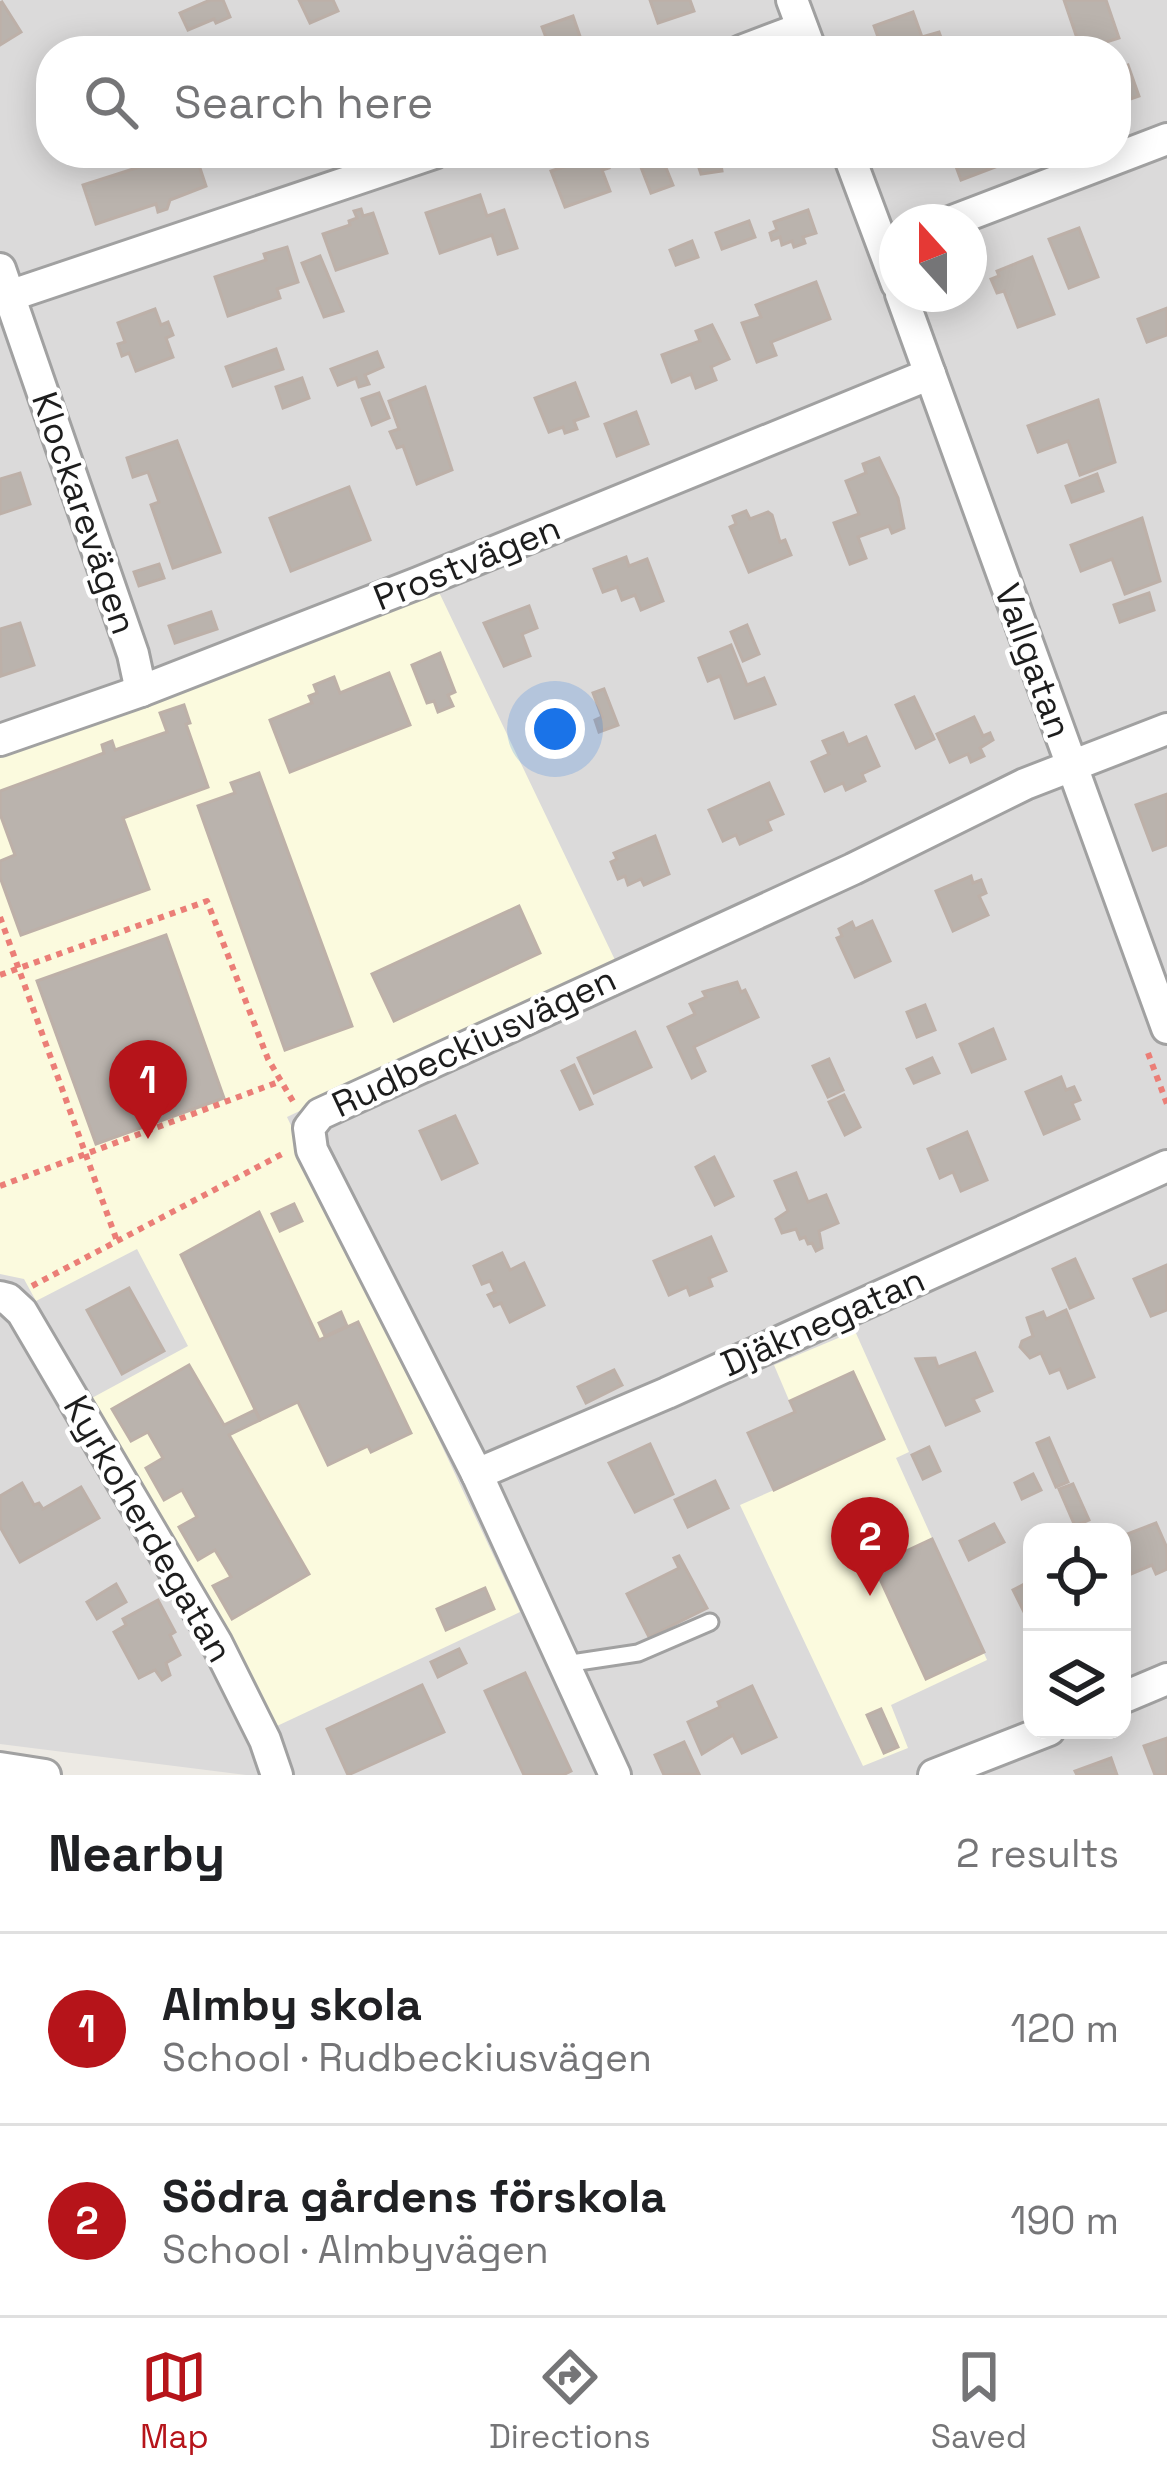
<!DOCTYPE html>
<meta charset="utf-8">
<style>
body{margin:0;font-family:"Space Grotesk",sans-serif;background:#f2f2f2;color:#202124}
.controls{position:absolute;right:36px;bottom:36px;display:grid;overflow:hidden;border-radius:24px;box-shadow:0 6px 30px #0003}
.controls button{width:108px;height:108px;display:grid;place-items:center;padding:0;border:0;border-bottom:3px solid #e0e0e0;background:#fff;color:#202124;font:60px sans-serif}
.compass{position:absolute;left:879px;top:204px;width:108px;height:108px;border-radius:50%;background:#fff;box-shadow:0 6px 30px #0003;rotate:339deg}
.you{position:absolute;left:555px;top:729px;width:42px;height:42px;margin:-30px;border:9px solid #fff;border-radius:50%;background:#1a73e8;box-shadow:0 0 0 18px #1a73e833}
.badge{display:grid;place-items:center;width:78px;height:78px;border-radius:50%;background:#b6141a;color:#fff;font-size:39px;font-weight:700}
.pin{position:absolute;translate:-50% -99px;filter:drop-shadow(0 3px 6px #0008)}
.pin::after{content:'';position:absolute;top:63px;width:42px;height:36px;background:inherit;clip-path:polygon(0 0,100% 0,50% 100%)}
.list{margin:0;padding:0;list-style:none}
h2{display:flex;justify-content:space-between;align-items:center;height:156px;margin:0;padding:0 48px;font-size:51px}
h2 small{font-size:39px;font-weight:400;color:#757577}
.list li{display:grid;grid-template-columns:78px 1fr auto;gap:36px;align-items:center;box-sizing:border-box;height:192px;padding:0 48px;border-top:3px solid #e0e0e0}
.list b{display:block;font-size:45px;white-space:nowrap}
.list p{margin:0;font-size:39px;white-space:nowrap;color:#757577}
.list em{font-size:39px;font-style:normal;color:#757577}
.icon{flex:none;width:66px;height:66px;fill:none;stroke:currentColor;stroke-width:2;stroke-linecap:round;stroke-linejoin:round}
.map{position:relative;flex:none;width:1167px;height:1775px;overflow:hidden}
.search{position:absolute;background:#fff;box-shadow:0 6px 30px #0003;left:36px;right:36px;top:36px;height:132px;display:flex;align-items:center;gap:30px;box-sizing:border-box;padding:0 42px;border-radius:48px;color:#757577;font-size:45px}
.sheet{height:540px;background:#fff}
nav{display:flex;justify-content:space-around;align-items:center;box-sizing:border-box;height:168px;border-top:3px solid #e0e0e0;background:#fff;font-size:33px;color:#757577}
nav a{display:grid;justify-items:center;gap:6px}
nav .on{color:#b6141a}
.map>svg:first-child{display:block}
.residential{fill:#dbdada;fill-rule:evenodd}
.education{fill:#fbfade}
.building{fill:#bab3ad;stroke:#bdb0a8;stroke-width:3}
.lines{fill:none;stroke-linecap:round;stroke-linejoin:round}
.service-casing{stroke:#a1a1a1;stroke-width:21}
.minor-casing{stroke:#a1a1a1;stroke-width:36}
.path{stroke:#eb7e77;stroke-width:6;stroke-dasharray:6 6;stroke-linecap:butt}
.service{stroke:#fff;stroke-width:15}
.minor{stroke:#fff;stroke-width:30}
.labels{text-anchor:middle;dominant-baseline:central;stroke-width:9;stroke-linejoin:round;paint-order:stroke}
.street-label{font-size:36px;fill:#1d1d1d;stroke:#fff}
</style>
<div class="map">
<svg width="1167" height="1775" viewBox="0 0 1167 1775">
<rect width="100%" height="100%" fill="#edeae4"/>
<!-- residential -->
<path class="residential" d="M0 0H1167V1775H246L0 1744ZM51 51H1116V153H51ZM897 222H969V294H897ZM1032 1532H1122V1730H1032Z"/>
<!-- education -->
<g class="education">
<polygon points="436,586 615,960 287,1117 520,1612 277,1726 90,1399 188,1346 137,1249 36,1301 24,1279 0,1274 0,756 150,705"/>
<polygon points="855,1331 909,1452 896,1458 987,1660 891,1705 908,1748 863,1766 740,1505 774,1490 748,1433 794,1412 774,1365"/>
</g>
<!-- building -->
<g class="building">
<polygon points="210,0 223,0 230,17 216,23 214,19 188,30 180,13"/>
<polygon points="299,0 333,0 338,11 310,23"/>
<polygon points="650,0 690,0 694,11 658,23"/>
<polygon points="1064,0 1106,0 1119,38 1081,50"/>
<polygon points="2,2 21,32 0,45 0,3"/>
<polygon points="913,12 922,37 939,32 946,51 883,51 874,26"/>
<polygon points="573,16 584,48 551,51 542,27"/>
<polygon points="1128,65 1139,96 1116,104 1116,69"/>
<polygon points="183,153 195,153 206,186 170,200 167,209 158,212 156,204 96,224 83,185"/>
<polygon points="580,153 584,160 605,156 609,168 602,170 610,191 565,207 551,171 570,165 568,158"/>
<polygon points="647,153 660,153 673,185 651,193 637,157"/>
<polygon points="694,153 719,153 722,171 701,174"/>
<polygon points="951,153 990,153 995,167 961,180"/>
<polygon points="480,195 487,216 504,210 517,248 498,254 492,235 440,253 426,213"/>
<polygon points="361,209 363,216 373,213 387,253 336,270 323,234 350,225 349,221 357,218 354,211"/>
<polygon points="808,210 816,233 803,237 805,243 794,247 792,241 782,245 780,237 772,240 770,233 777,230 774,222"/>
<polygon points="749,221 755,237 722,249 716,233"/>
<polygon points="1079,228 1098,277 1069,288 1049,239"/>
<polygon points="692,241 698,257 676,265 670,250"/>
<polygon points="287,247 298,282 277,289 280,298 228,316 215,277 266,260 264,254"/>
<polygon points="320,256 343,311 324,317 302,263"/>
<polygon points="1032,257 1054,314 1018,327 1004,291 997,293 991,279 999,276 997,271"/>
<polygon points="816,282 830,319 771,342 776,355 757,362 742,323 761,317 756,305"/>
<polygon points="1167,308 1167,335 1147,342 1138,319"/>
<polygon points="155,309 161,325 168,322 173,335 166,338 173,357 136,371 129,353 122,356 118,344 125,342 118,323"/>
<polygon points="712,325 729,359 711,367 716,380 696,388 691,374 672,382 662,355 700,341 696,331"/>
<polygon points="276,349 283,369 233,386 226,367"/>
<polygon points="377,352 383,367 365,375 369,384 359,387 356,378 338,385 331,369"/>
<polygon points="302,378 309,398 283,408 276,387"/>
<polygon points="575,383 588,416 574,421 577,429 565,433 563,427 549,432 535,398"/>
<polygon points="425,387 452,470 417,484 403,446 397,448 390,432 399,429 389,401"/>
<polygon points="379,393 389,418 372,425 362,399"/>
<polygon points="1098,400 1115,462 1080,475 1068,441 1038,452 1028,426"/>
<polygon points="636,412 648,444 617,456 605,424"/>
<polygon points="177,441 220,552 173,568 151,505 159,502 148,472 133,477 127,458"/>
<polygon points="879,458 898,498 904,528 892,533 889,526 858,537 866,558 850,564 834,523 859,514 846,481 866,473 863,464"/>
<polygon points="20,473 30,504 0,514 0,479"/>
<polygon points="1097,474 1103,491 1072,502 1066,486"/>
<polygon points="349,487 370,540 291,571 270,518"/>
<polygon points="746,511 750,519 768,512 772,515 780,542 785,540 791,555 749,572 730,527 736,524 733,516"/>
<polygon points="1142,518 1160,581 1125,594 1112,559 1081,571 1071,545"/>
<polygon points="626,557 629,566 647,559 663,601 641,610 635,595 622,600 617,587 603,592 594,569"/>
<polygon points="159,564 164,578 139,586 134,572"/>
<polygon points="1149,593 1154,610 1120,622 1114,605"/>
<polygon points="529,606 537,628 522,634 530,656 504,666 484,623"/>
<polygon points="211,612 217,629 175,643 169,626"/>
<polygon points="20,623 34,665 1,676 0,629"/>
<polygon points="747,625 759,654 743,661 731,632"/>
<polygon points="731,645 747,685 764,678 775,704 735,718 720,676 708,681 699,658"/>
<polygon points="440,653 455,692 448,695 453,706 438,712 434,701 427,703 412,665"/>
<polygon points="389,673 410,725 290,772 270,720 312,703 309,696 317,693 314,685 334,677 340,693"/>
<polygon points="604,689 618,725 599,732 595,720 602,717 593,693"/>
<polygon points="914,697 934,739 916,748 896,705"/>
<polygon points="184,705 190,723 186,724 208,787 123,818 149,889 21,935 0,877 0,861 15,855 0,814 0,791 104,753 102,745 112,741 115,750 167,732 160,713"/>
<polygon points="974,717 983,736 990,733 993,740 980,748 984,756 971,762 968,754 950,762 937,734"/>
<polygon points="843,733 848,745 866,737 879,766 862,774 865,781 846,790 843,783 825,791 812,762 829,754 823,741"/>
<polygon points="259,773 352,1026 285,1050 198,806 235,793 231,783"/>
<polygon points="769,783 783,814 767,821 771,830 740,844 736,835 723,841 709,810"/>
<polygon points="1167,794 1167,845 1153,850 1136,805"/>
<polygon points="655,836 669,874 644,885 641,879 628,885 625,876 618,879 611,862 617,859 614,853"/>
<polygon points="971,876 973,883 981,880 986,893 979,896 988,915 953,931 936,891"/>
<polygon points="519,906 540,953 394,1021 372,974"/>
<polygon points="872,921 890,961 855,977 837,938 842,936 839,929 852,922 855,929"/>
<polygon points="166,935 224,1098 96,1144 37,981"/>
<polygon points="737,982 741,992 745,990 758,1017 694,1047 705,1071 692,1078 668,1027 695,1014 690,1004 706,997 703,992"/>
<polygon points="925,1005 935,1030 917,1037 907,1012"/>
<polygon points="993,1029 1005,1059 972,1072 960,1044"/>
<polygon points="635,1032 651,1067 594,1093 578,1058"/>
<polygon points="932,1058 939,1073 914,1083 907,1069"/>
<polygon points="829,1059 843,1090 828,1097 813,1066"/>
<polygon points="574,1065 592,1104 580,1109 562,1071"/>
<polygon points="1061,1077 1066,1090 1074,1087 1080,1100 1072,1103 1079,1119 1044,1134 1026,1092"/>
<polygon points="844,1095 860,1127 845,1135 829,1102"/>
<polygon points="455,1116 477,1163 442,1179 420,1131"/>
<polygon points="967,1132 987,1180 961,1191 953,1172 940,1178 928,1149"/>
<polygon points="714,1157 733,1196 715,1205 696,1167"/>
<polygon points="796,1173 808,1202 826,1195 838,1223 819,1231 822,1248 816,1251 812,1243 808,1244 805,1237 800,1239 796,1229 782,1233 776,1219 788,1211 775,1181"/>
<polygon points="294,1204 302,1221 280,1231 272,1214"/>
<polygon points="259,1212 319,1340 358,1322 411,1433 371,1452 368,1446 328,1465 298,1402 260,1420 181,1255"/>
<polygon points="711,1237 726,1271 709,1278 712,1286 690,1295 687,1287 669,1295 654,1261"/>
<polygon points="502,1253 510,1270 524,1263 544,1305 510,1322 501,1303 494,1306 488,1295 495,1292 490,1281 482,1284 474,1266"/>
<polygon points="1075,1259 1093,1298 1070,1308 1053,1269"/>
<polygon points="1167,1265 1167,1310 1151,1316 1134,1279"/>
<polygon points="129,1288 164,1351 122,1374 87,1310"/>
<polygon points="1066,1310 1094,1377 1068,1388 1060,1369 1050,1373 1041,1353 1030,1358 1020,1347 1022,1341 1033,1336 1027,1318 1043,1312 1046,1319"/>
<polygon points="341,1312 347,1326 325,1336 319,1323"/>
<polygon points="975,1353 992,1391 973,1399 979,1411 946,1425 916,1359 935,1358 938,1367"/>
<polygon points="189,1365 224,1425 255,1410 260,1420 229,1435 309,1574 232,1619 213,1586 231,1577 215,1550 198,1560 179,1527 197,1517 182,1490 164,1500 146,1468 163,1458 148,1432 131,1441 112,1409"/>
<polygon points="614,1370 622,1385 586,1403 578,1387"/>
<polygon points="853,1372 884,1439 774,1490 748,1433 795,1412 790,1401"/>
<polygon points="1049,1438 1068,1482 1056,1487 1037,1443"/>
<polygon points="650,1444 673,1494 635,1512 609,1463"/>
<polygon points="929,1447 940,1471 923,1479 912,1455"/>
<polygon points="1033,1474 1041,1490 1022,1499 1015,1483"/>
<polygon points="715,1481 728,1508 688,1527 675,1500"/>
<polygon points="22,1483 34,1505 39,1503 43,1509 81,1487 99,1518 20,1562 0,1527 0,1496"/>
<polygon points="1073,1484 1089,1520 1075,1526 1059,1489"/>
<polygon points="1156,1523 1167,1548 1167,1569 1156,1574 1152,1565 1131,1574 1122,1553 1122,1536"/>
<polygon points="994,1524 1004,1542 969,1560 960,1541"/>
<polygon points="932,1539 984,1652 926,1679 874,1566"/>
<polygon points="679,1556 707,1608 649,1637 627,1594 679,1568 674,1558"/>
<polygon points="1032,1580 1032,1625 1031,1626 1013,1590"/>
<polygon points="116,1584 126,1602 97,1619 87,1602"/>
<polygon points="485,1588 494,1609 446,1630 437,1609"/>
<polygon points="158,1600 175,1632 170,1635 180,1655 166,1663 170,1675 162,1680 155,1670 139,1678 114,1632 126,1625 123,1619"/>
<polygon points="459,1649 466,1663 438,1677 431,1662"/>
<polygon points="525,1673 571,1771 563,1775 524,1775 485,1691"/>
<polygon points="422,1685 444,1732 348,1775 327,1729"/>
<polygon points="752,1686 776,1737 742,1753 733,1735 702,1754 688,1722 720,1707 718,1702"/>
<polygon points="881,1709 898,1747 884,1753 867,1715"/>
<polygon points="1167,1738 1167,1775 1155,1775 1144,1746"/>
<polygon points="684,1742 699,1774 664,1775 655,1755"/>
<polygon points="1111,1758 1117,1775 1077,1775 1075,1771"/>
</g>
<g class="lines">
<defs>
<polyline id="service" points="565,1664 638,1653 710,1622"/>
<g id="minor">
<polyline points="792,0 811,51"/>
<polyline points="741,51 802,28"/>
<polyline points="848,153 897,284"/>
<polyline points="950,222 1167,139"/>
<polyline points="0,269 133,654 141,691"/>
<polyline points="901,294 1167,1028"/>
<polyline points="9,296 434,153"/>
<polyline points="0,740 141,691 418,583 930,374"/>
<polyline points="0,1297 8,1299 22,1312 216,1642 265,1740 277,1775"/>
<polyline points="477,1474 667,1393 1167,1166"/>
<polyline points="1122,1698 1167,1679"/>
<polyline points="0,1768 45,1775"/>
<polyline points="615,1775 477,1474 312,1150 309,1128 320,1114 853,869 1025,784 1167,729"/>
<polyline points="934,1775 1049,1730"/>
</g>
</defs>
<!-- service casing -->
<use href="#service" class="service-casing"/>
<!-- minor casing -->
<use href="#minor" class="minor-casing"/>
<!-- path -->
<g class="path">
<polyline points="0,917 117,1241"/>
<polyline points="0,975 207,901 268,1059 294,1103"/>
<polyline points="1148,1053 1167,1104"/>
<polyline points="0,1186 281,1081"/>
<polyline points="32,1286 286,1152"/>
</g>
<!-- service -->
<use href="#service" class="service"/>
<!-- minor -->
<use href="#minor" class="minor"/>
</g>
<g class="labels">
<!-- street labels -->
<g class="street-label">
<text transform="translate(84 513) rotate(71)">Klockarevägen</text>
<text transform="translate(467 563) rotate(-22)">Prostvägen</text>
<text transform="translate(1033 661) rotate(70)">Vallgatan</text>
<text transform="translate(474 1042) rotate(-25)">Rudbeckiusvägen</text>
<text transform="translate(823 1322) rotate(-24)">Djäknegatan</text>
<text transform="translate(148 1529) rotate(60)">Kyrkoherdegatan</text>
</g>
</g>
</svg>
<div class="controls">
<button><svg class="icon" aria-label="locate" viewBox="0 0 24 24"><circle cx="12" cy="12" r="6"/><path d="M12 2v4M12 18v4M2 12h4M18 12h4"/></svg></button>
<button><svg class="icon" aria-label="layers" viewBox="0 0 24 24"><path d="M12 4l9 5-9 5-9-5zM3 14l9 5 9-5"/></svg></button>
</div>
<svg class="compass" viewBox="-18 -18 36 36"><path d="M0-13l5 13h-10z" fill="#e53935"/><path d="M0 13l5-13h-10z" fill="#757577"/></svg>
<div class="you"></div>
<div class="pin badge" style="left:148px;top:1139px">1</div>
<div class="pin badge" style="left:870px;top:1596px">2</div>
<div class="search"><svg class="icon" aria-label="search" viewBox="0 0 24 24"><circle cx="10" cy="10" r="6"/><path d="M15 15l6 6"/></svg>Search here</div>
</div>
<section class="sheet">
<h2>Nearby<small>2 results</small></h2>
<ul class="list">
<li><span class="badge">1</span><div><b>Almby skola</b><p>School · Rudbeckiusvägen</p></div><em>120 m</em></li>
<li><span class="badge">2</span><div><b>Södra gårdens förskola</b><p>School · Almbyvägen</p></div><em>190 m</em></li>
</ul>
</section>
<nav>
<a class="on"><svg class="icon" aria-label="map" viewBox="0 0 24 24"><path d="M3 6l6-2 6 2 6-2v14l-6 2-6-2-6 2zM9 4v14M15 6v14"/></svg>Map</a>
<a><svg class="icon" aria-label="directions" viewBox="0 0 24 24"><path d="M12 3l9 9-9 9-9-9zM9 14v-3h6M13 9l2 2-2 2"/></svg>Directions</a>
<a><svg class="icon" aria-label="saved" viewBox="0 0 24 24"><path d="M7 4h10v16l-5-4-5 4z"/></svg>Saved</a>
</nav>
